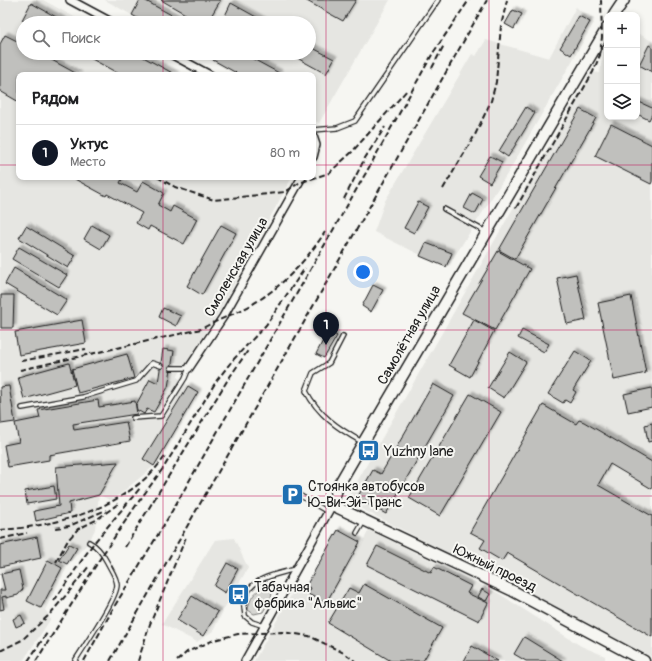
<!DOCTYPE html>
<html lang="ru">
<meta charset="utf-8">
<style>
body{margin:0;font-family:Pangolin,sans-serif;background:#f2f2f2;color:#202124}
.controls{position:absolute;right:12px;top:12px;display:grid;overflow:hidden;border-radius:8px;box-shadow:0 2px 6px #0003}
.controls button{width:36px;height:36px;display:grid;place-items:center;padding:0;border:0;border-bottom:1px solid #e0e0e0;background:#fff;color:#202124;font:20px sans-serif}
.you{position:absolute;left:363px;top:272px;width:14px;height:14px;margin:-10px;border:3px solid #fff;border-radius:50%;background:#1a73e8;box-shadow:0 0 0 6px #1a73e833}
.badge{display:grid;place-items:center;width:26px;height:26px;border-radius:50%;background:#111827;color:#fff;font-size:13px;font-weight:700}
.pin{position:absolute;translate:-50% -33px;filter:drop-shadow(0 1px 2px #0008)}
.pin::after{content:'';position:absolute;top:21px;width:14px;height:12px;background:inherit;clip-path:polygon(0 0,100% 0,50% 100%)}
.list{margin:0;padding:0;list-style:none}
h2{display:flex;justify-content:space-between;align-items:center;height:52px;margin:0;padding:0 16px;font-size:17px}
h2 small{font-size:13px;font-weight:400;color:#757577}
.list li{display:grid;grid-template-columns:26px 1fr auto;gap:12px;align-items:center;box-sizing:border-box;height:56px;padding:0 16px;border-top:1px solid #e0e0e0}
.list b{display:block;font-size:15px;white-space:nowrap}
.list p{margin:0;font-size:13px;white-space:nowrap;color:#757577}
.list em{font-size:13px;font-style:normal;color:#757577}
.icon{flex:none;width:22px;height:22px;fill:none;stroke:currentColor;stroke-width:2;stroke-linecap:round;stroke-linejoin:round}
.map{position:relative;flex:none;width:652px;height:661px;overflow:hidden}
.search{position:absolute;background:#fff;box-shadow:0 2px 6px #0003;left:16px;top:16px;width:300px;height:44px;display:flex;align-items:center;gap:10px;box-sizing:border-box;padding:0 14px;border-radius:22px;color:#757577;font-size:15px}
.panel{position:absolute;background:#fff;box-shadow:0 2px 6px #0003;left:16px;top:72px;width:300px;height:108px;border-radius:8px}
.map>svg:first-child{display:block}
.built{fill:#e6e6e2}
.green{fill:#d6d6d2;stroke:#797977}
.building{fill:#c0c0bd;stroke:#1c1c1c;filter:url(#shadow)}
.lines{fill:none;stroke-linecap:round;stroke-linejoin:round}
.service-casing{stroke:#1c1c1c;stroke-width:6}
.minor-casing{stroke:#1c1c1c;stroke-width:10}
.secondary-casing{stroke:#1c1c1c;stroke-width:13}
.service{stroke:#f6f6f2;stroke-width:3.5}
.minor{stroke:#f6f6f2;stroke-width:7}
.secondary{stroke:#f6f6f2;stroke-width:10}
.rail{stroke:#1c1c1c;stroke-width:2;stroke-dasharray:6 3;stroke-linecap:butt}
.grid{fill:none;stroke:#c2185b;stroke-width:1;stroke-opacity:0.55}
.labels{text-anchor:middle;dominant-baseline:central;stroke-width:4;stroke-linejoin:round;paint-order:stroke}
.street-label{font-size:14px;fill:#1c1c1c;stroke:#f6f6f2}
.poi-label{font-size:14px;fill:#1c1c1c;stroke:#f6f6f2;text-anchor:start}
</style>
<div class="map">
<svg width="652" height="661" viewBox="0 0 652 661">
<defs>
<filter id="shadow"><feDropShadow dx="3" dy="-3" stdDeviation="1" flood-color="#0004"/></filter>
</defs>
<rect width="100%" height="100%" fill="#f6f6f2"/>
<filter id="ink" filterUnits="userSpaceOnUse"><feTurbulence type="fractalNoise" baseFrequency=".025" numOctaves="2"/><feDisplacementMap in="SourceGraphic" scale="8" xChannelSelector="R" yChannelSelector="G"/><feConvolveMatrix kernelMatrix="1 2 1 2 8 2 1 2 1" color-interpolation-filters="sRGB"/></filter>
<g filter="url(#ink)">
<!-- built -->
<g class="built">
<polygon points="0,0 43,0 85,23 23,23 23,53 138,53 178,75 19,75 19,177 292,177 220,310 177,377 198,392 154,466 119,495 110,500 99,495 95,529 89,542 70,562 45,610 49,615 50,620 23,661 0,661"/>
<polygon points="105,0 390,0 319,123 313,120 313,75 236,75 198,53 309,53 309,23 146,23"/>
<polygon points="576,7 594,23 509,171 447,268 374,232 385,201 472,54 476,56 486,40 549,58"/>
<polygon points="637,33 652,41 652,657 346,501 591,72 600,73 603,52 607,44 607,117 637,117"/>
<polygon points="369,530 498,593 581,646 605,656 605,661 254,661 295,588 328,606"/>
<polygon points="234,538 248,568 226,605 213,631 197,642 162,624 215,540"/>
</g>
<!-- green -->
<path class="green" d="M266 587 272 592 271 598 263 612 254 614 248 610C249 599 256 589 266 587Z"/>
<!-- building -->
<g class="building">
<polygon points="140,0 144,0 186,23 146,23 132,15"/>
<polygon points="161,0 218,0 220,1 207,23 201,23"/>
<polygon points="305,0 356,0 343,21"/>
<polygon points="31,3 67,23 27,23 22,20"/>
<polygon points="231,3 267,23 233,23 224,18"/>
<polygon points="513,10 522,14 514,29 505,24"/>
<polygon points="579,16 590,22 571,55 560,48"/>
<polygon points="5,35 23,44 23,53 39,53 79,75 19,75 19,102 0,91 0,44"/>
<polygon points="649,45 652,47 652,72 639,65"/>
<polygon points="309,46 334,59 326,74 288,53 309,53"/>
<polygon points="81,53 136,53 176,75 121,75"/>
<polygon points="217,53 242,53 279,73 278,75 240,75 213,60"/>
<polygon points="637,101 652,108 652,114 649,120 637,114"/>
<polygon points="526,107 535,113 508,157 499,151"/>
<polygon points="580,109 596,118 515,259 499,250"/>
<polygon points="611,124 652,145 652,182 651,184 595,156"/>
<polygon points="490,156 502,162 490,183 478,176"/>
<polygon points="71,177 118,177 122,179 120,183 137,192 143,181 164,193 158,205 170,212 173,206 197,219 184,244 150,226 148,230 136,223 142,213 107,194 106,196"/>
<polygon points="472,193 483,199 475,214 464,208"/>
<polygon points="418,202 428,207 414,233 404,228"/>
<polygon points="92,225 109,235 101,249 84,239"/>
<polygon points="221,225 236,233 202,295 187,286"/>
<polygon points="26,226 75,256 68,268 19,238"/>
<polygon points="426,243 452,253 446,267 420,256"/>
<polygon points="19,247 67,275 59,287 12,259"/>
<polygon points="498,251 530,269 495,330 462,313"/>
<polygon points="14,268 67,300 57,315 5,284"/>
<polygon points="576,274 586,320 567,324 557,278"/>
<polygon points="373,285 383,290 371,312 362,306"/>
<polygon points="1,295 14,295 13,328 1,328"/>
<polygon points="631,296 646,373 614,380 598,303"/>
<polygon points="163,308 181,316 176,326 159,317"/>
<polygon points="82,320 86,343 19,355 15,332"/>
<polygon points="474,320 494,331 470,377 449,365"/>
<polygon points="522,330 549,344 544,352 518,338"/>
<polygon points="328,331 337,336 324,358 316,354"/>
<polygon points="163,349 174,351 168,387 154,412 147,409 144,414 137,410 136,405 150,379 158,383"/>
<polygon points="575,351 591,361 573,390 576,392 570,403 565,400 563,403 548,394"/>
<polygon points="510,352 526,362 504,398 488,388"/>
<polygon points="127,354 134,378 78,393 72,369"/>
<polygon points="69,363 75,385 24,399 18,377"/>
<polygon points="433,384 454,396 386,514 357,498 373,470 381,474"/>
<polygon points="9,386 15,422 1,424 0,387"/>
<polygon points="188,386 198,392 154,466 143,459"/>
<polygon points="652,388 652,407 628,412 624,394"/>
<polygon points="470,394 501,412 440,516 409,498"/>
<polygon points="98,400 99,407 135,401 137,414 73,424 74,430 126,422 130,441 49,455 49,460 8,467 4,445 19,442 15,423 40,418 38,410"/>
<polygon points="543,405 576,424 579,420 584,422 652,462 652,489 610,464 598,485 652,516 652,637 507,553 502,561 480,548 485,540 470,532"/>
<polygon points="652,423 652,441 648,442 645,425"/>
<polygon points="118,462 99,495 69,503 70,513 36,521 34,511 59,506 56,467"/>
<polygon points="54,486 56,499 27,504 25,491"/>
<polygon points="338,530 360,542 326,603 308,594 311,588 306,586"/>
<polygon points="37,537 41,558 0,567 0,545"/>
<polygon points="69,544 77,548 67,564 59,560"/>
<polygon points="377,546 431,573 434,567 471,586 467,593 488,603 479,621 367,565"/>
<polygon points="48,560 62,568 41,608 27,601"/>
<polygon points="227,563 238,569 225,593 214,586"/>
<polygon points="19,570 23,589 18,595 6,598 6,596 2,597 4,609 0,610 0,590 5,590 1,574"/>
<polygon points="364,584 442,628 423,661 391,661 328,623 349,588 359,593"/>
<polygon points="482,589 490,594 486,601 478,597"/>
<polygon points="192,596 218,612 203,636 177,620"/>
<polygon points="21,615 25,623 16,627 13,619"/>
<polygon points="524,637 563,661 526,661 514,654"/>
<polygon points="472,646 498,661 464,661"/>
</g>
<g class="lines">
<defs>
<g id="service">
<polyline points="313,130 337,128 355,121 438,0"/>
<polyline points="444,209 486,232"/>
<path d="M343 336 329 363 313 373 306 391C318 415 339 429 362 442"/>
<polyline points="22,408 83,397 136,381 152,363 161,366"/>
<polyline points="133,418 161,416 185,378 189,368 171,368"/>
<polyline points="294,492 328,512"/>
<polyline points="357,533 364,521"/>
<path d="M264 626 252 622 245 616C245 612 243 605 244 601 249 577 276 575 295 569"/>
<path d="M75 661C84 646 117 599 117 585 117 578 110 568 107 562 103 554 97 546 89 542"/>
</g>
<g id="minor">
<polyline points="70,0 113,23"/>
<polyline points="169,53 210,75"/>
<polyline points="313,136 316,145 313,157"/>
<polyline points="189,368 223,317 302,177"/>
<polyline points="245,661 332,505"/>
</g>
<g id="secondary">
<polyline points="614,15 624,0"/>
<polyline points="607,28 363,443 338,486 332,505 513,591 644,661"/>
</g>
</defs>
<!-- service casing -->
<use href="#service" class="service-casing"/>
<!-- minor casing -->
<use href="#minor" class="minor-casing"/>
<!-- secondary casing -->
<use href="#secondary" class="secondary-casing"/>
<!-- service -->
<use href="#service" class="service"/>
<!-- minor -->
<use href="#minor" class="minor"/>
<!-- secondary -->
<use href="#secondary" class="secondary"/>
<!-- rail -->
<g class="rail">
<polyline points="432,68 444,45"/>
<polyline points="157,177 175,187 214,200 285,192 299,183 329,173 352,152 408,89"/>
<polyline points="443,189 475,135 491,101 496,82 501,26 507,0"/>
<polyline points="344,199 365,158 385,127"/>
<polyline points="516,208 593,72 600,55 602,37 601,0"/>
<polyline points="21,361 86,349"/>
<path d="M20 370 201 329C217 320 235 314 251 305 281 288 306 261 325 232"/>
<polyline points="55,528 69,526 106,510"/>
<path d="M0 530C60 526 130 507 166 455"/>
<polyline points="0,539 27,533"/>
<polyline points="125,547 227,381 249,349"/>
<polyline points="56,562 68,540 78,529 96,520 118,504"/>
<polyline points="54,601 93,544 141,487"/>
<polyline points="0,651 22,640 49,615 68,593 89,566"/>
<polyline points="28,661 47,633"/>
<polyline points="36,661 103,554 137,504 164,467 217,380 232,361 266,325 305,268"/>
<polyline points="84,661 114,607 168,518 371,164 433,53 469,0"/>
<polyline points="110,661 299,331 487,0"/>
<polyline points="138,661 150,624 186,537"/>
<polyline points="177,661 187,652 214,640 238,634 282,632 309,636 344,653 355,661"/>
</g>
</g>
</g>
<!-- grid -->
<path class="grid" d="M163 0V23M326 0V661M489 0V661M163 53V75M0 165H19M313 165H652M163 177V661M0 330H652M0 496H652"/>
<!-- icons -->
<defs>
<symbol id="bus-square" viewBox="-11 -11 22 22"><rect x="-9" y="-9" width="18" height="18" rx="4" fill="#1f6fb2" stroke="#f6f6f2"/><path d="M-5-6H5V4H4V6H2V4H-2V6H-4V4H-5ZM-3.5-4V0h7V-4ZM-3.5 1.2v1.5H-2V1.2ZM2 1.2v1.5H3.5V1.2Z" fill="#fff"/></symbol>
<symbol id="parking-square" viewBox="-11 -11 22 22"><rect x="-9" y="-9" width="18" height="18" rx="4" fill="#1f6fb2" stroke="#f6f6f2"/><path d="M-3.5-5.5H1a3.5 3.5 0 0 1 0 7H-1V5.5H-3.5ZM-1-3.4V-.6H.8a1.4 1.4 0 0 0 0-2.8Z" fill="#fff"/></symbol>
</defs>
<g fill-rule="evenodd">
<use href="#bus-square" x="356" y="438" width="25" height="25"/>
<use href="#parking-square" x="280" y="482" width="25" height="25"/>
<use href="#bus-square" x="226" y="582" width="25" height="25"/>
</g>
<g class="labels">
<!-- street labels -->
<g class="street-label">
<text transform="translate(236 267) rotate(-60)">Смоленская улица</text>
<text transform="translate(409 335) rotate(-60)">Самолётная улица</text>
<text transform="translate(495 568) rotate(26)">Южный проезд</text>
</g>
<!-- poi labels -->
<g class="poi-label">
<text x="384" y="451">Yuzhny lane</text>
<text x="308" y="486">Стоянка автобусов<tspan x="308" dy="16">Ю-Ви-Эй-Транс</tspan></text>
<text x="254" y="587">Табачная<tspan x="254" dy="16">фабрика "Альвис"</tspan></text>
</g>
</g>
</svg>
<div class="controls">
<button>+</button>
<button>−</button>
<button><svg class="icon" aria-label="layers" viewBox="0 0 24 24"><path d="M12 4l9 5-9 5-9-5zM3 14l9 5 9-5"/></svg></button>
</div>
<div class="you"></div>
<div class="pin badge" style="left:326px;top:345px">1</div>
<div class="search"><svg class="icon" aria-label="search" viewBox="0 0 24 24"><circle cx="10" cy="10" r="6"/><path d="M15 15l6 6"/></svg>Поиск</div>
<section class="panel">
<h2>Рядом<small></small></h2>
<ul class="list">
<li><span class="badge">1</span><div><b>Уктус</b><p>Место</p></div><em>80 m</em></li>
</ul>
</section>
</div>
